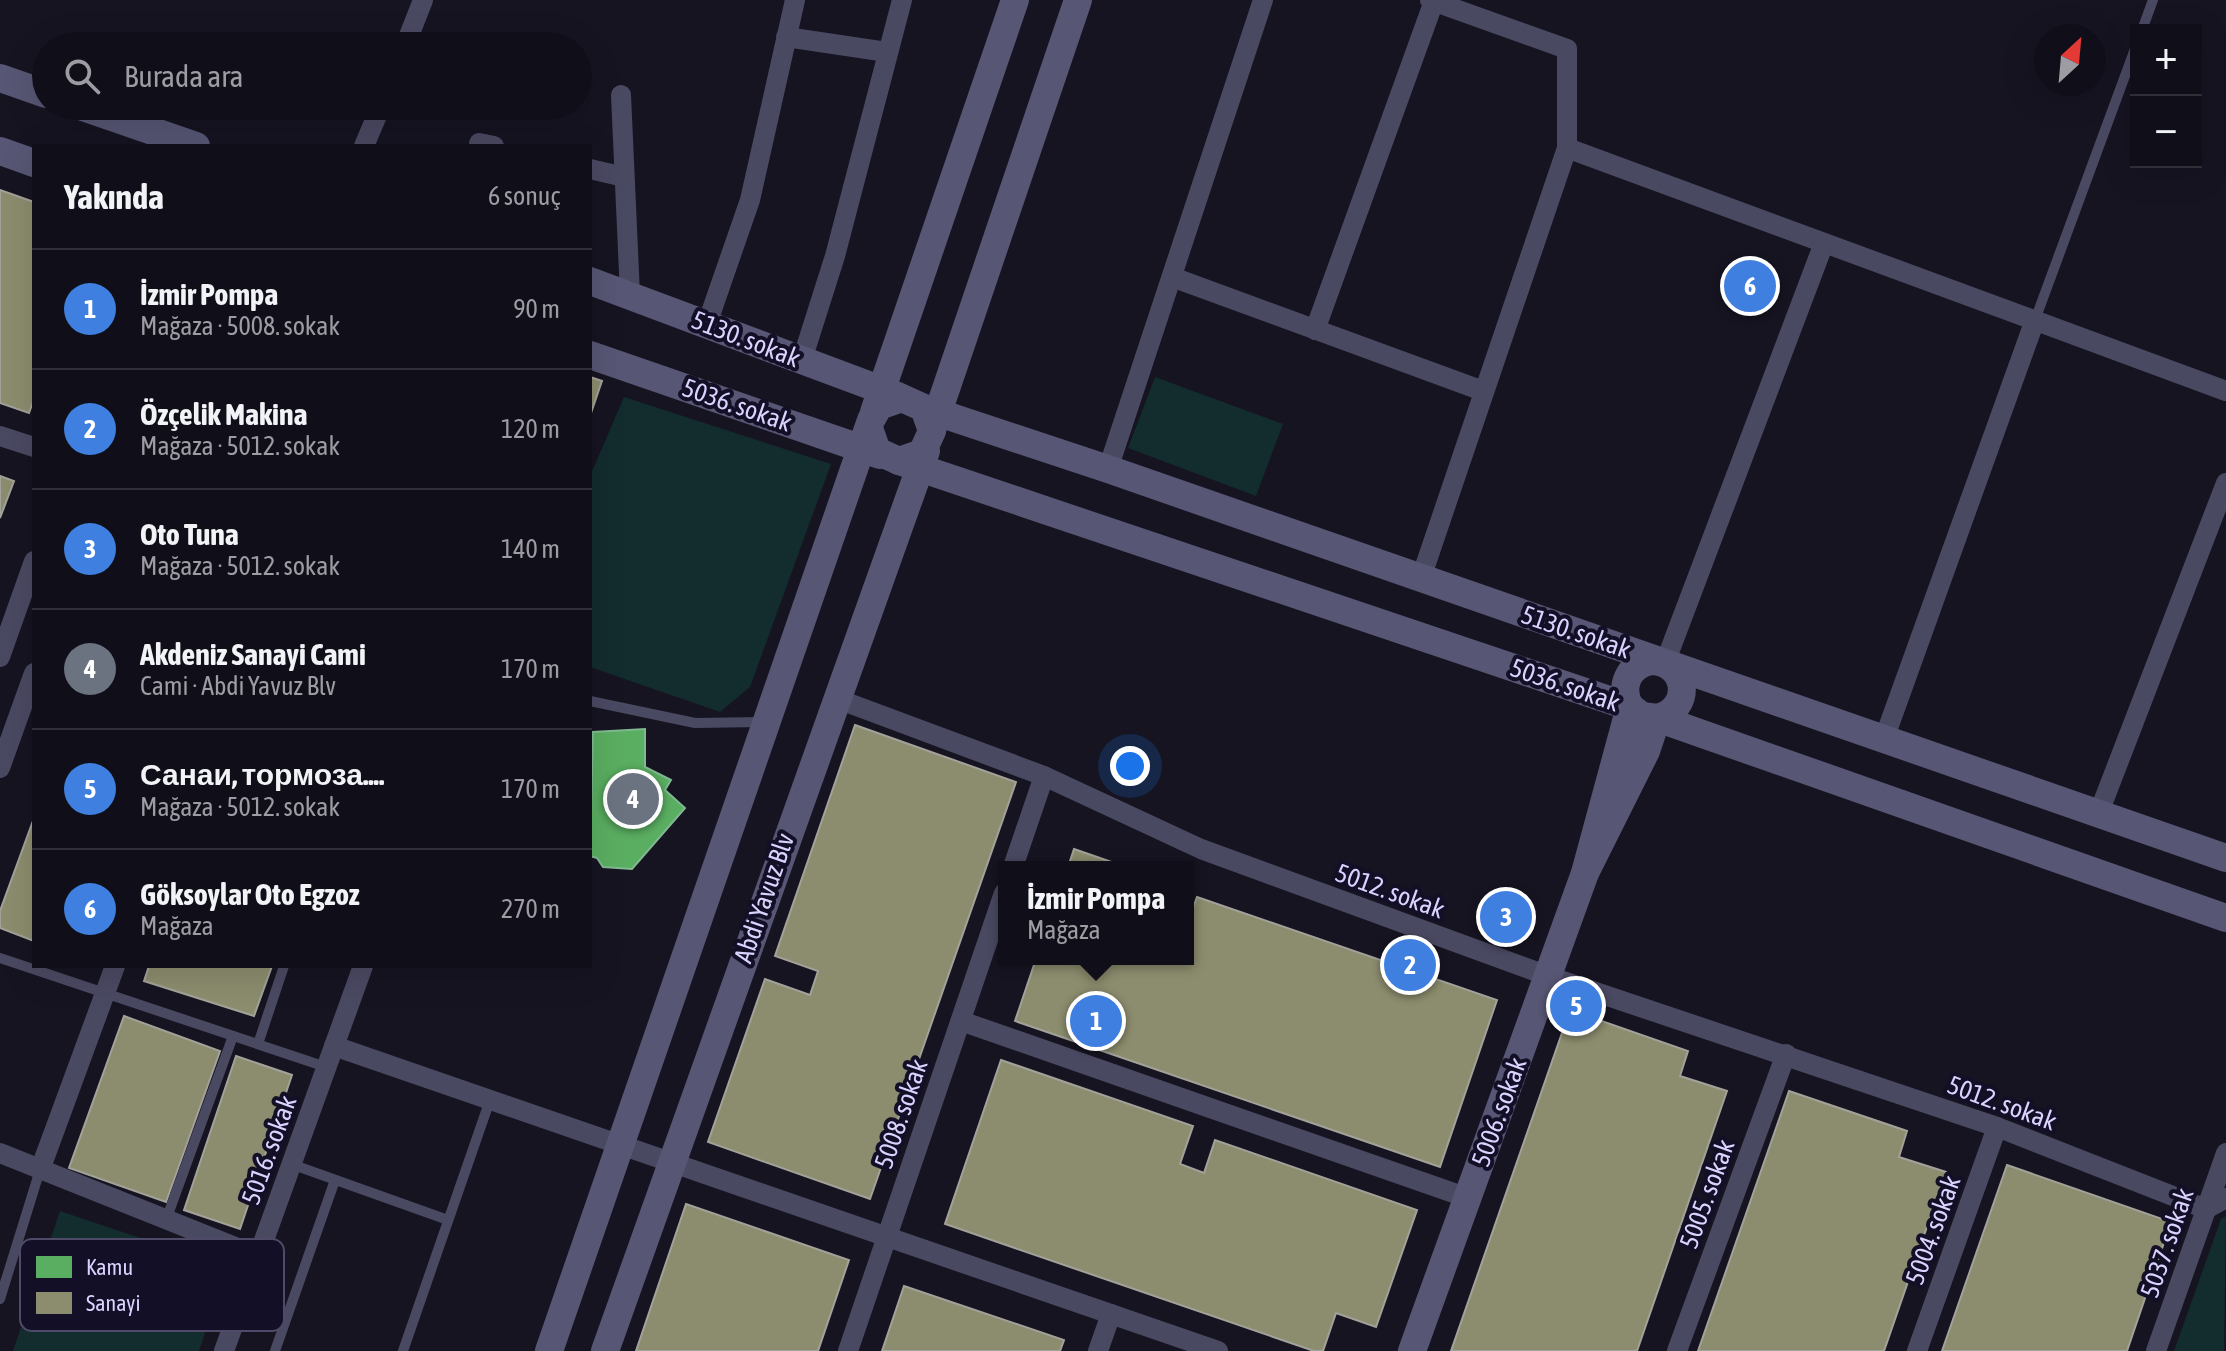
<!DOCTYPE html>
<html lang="tr">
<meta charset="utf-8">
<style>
body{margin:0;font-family:"Asap Condensed",sans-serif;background:#191822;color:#f1f3f6}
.controls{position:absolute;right:24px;top:24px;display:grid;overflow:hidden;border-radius:0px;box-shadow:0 8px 32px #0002}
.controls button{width:72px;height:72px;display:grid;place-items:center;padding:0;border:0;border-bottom:2px solid #302f38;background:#100f19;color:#f1f3f6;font:40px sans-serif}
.compass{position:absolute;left:2034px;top:24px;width:72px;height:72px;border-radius:50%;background:#100f19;box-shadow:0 8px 32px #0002;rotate:26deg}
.you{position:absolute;left:1130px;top:766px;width:28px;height:28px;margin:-20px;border:6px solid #fff;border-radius:50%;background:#1a73e8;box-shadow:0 0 0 12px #1a73e833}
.badge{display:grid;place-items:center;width:52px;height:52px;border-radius:50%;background:#db2777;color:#fff;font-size:26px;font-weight:700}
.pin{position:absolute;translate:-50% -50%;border:4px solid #fff;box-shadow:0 2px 8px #0006}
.popup{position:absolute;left:998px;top:861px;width:196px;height:104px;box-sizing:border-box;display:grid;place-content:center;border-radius:0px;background:#100f19;filter:drop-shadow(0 2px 6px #0005);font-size:26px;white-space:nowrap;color:#9c9ca2}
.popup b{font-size:30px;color:#f1f3f6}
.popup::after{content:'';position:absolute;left:50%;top:100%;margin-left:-16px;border:16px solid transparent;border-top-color:#100f19}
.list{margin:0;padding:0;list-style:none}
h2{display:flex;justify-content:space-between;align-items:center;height:104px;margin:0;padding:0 32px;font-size:34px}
h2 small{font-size:26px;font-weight:400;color:#9c9ca2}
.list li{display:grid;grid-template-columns:52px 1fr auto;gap:24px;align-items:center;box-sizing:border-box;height:120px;padding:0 32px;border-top:2px solid #302f38}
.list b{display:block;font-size:30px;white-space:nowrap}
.list p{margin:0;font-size:26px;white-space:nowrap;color:#9c9ca2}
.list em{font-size:26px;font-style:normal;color:#9c9ca2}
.icon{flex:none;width:44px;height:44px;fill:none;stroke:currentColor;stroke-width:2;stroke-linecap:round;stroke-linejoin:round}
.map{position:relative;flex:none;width:2226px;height:1351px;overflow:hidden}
.search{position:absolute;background:#100f19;box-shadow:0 8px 32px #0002;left:32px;top:32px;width:560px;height:88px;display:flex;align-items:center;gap:20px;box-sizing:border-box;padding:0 28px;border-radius:44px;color:#9c9ca2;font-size:30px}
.panel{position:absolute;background:#100f19;box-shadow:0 8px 32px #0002;left:32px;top:144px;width:560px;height:824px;border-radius:0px}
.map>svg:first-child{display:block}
.green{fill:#132c2d}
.public{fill:#5aae61;stroke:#80b990;stroke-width:2}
.industry{fill:#8c8c6e;stroke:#a3a29a;stroke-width:2}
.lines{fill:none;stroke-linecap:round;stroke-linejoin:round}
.lane{stroke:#4a4962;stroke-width:10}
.street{stroke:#4a4962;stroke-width:20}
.secondary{stroke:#575674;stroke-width:28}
.labels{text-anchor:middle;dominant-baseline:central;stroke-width:8;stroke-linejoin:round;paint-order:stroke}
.street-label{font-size:26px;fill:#d9d4ff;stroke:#130f26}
.key{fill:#130f26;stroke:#4e4a67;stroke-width:2}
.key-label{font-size:22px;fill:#d9d4ff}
</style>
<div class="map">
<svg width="2226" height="1351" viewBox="0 0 2226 1351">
<rect width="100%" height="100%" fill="#161421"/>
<!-- green -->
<g class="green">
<polygon points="1155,377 1283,424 1256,496 1128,448"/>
<polygon points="624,397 831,464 750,687 720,712 590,667 590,476"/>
<polygon points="60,1211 227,1267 199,1351 13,1351"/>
<polygon points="2226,1216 2224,1351 2174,1351 2221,1219"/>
</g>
<!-- public -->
<polygon class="public" points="645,729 645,767 671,780 665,790 685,808 632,869 603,867 597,858 590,856 593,732"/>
<!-- industry -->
<g class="industry">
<polygon points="0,190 34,202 34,399 29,413 0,403"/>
<polygon points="590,377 602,381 590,416"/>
<polygon points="0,476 14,481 0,518"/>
<polygon points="855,725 1016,782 870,1199 708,1142 765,979 810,995 818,971 775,956"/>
<polygon points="34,818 34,941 0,928 0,911"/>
<polygon points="1074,849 1126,867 1068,867"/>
<polygon points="1197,897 1497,1000 1440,1167 1015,1021 1036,959 1188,959 1188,922"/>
<polygon points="149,966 272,966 254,1016 144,981"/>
<polygon points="1570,1010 1688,1051 1680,1076 1727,1091 1637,1351 1451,1351"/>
<polygon points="124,1016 220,1051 166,1202 69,1168"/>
<polygon points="236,1056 292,1075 240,1229 184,1210"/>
<polygon points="1001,1060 1193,1126 1180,1164 1204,1173 1215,1140 1417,1210 1376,1327 1336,1313 1323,1351 1314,1351 945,1224"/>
<polygon points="1789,1091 1907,1131 1899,1157 1946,1172 1884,1351 1698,1351"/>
<polygon points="2007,1165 2171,1222 2127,1351 1942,1351"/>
<polygon points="686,1204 849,1260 818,1351 636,1351"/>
<polygon points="904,1286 1064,1340 1060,1351 882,1351"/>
</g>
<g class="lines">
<!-- lane -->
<g class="lane">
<polyline points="2142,30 2153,0"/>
<polyline points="2035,320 2136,46"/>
<polyline points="590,701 695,723 762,722"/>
<polyline points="0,958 326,1067"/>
<polyline points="258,1044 284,966"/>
<polyline points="291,1164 448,1220"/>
<polyline points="166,1220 233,1036"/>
<polyline points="0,1299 40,1170"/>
<polyline points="275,1351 335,1180"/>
<polyline points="403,1351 490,1100"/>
</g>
<!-- street -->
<g class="street">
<polyline points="786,37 887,52"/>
<polyline points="405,46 423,0"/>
<polyline points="621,95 630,295"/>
<polyline points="479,143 494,146"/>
<polyline points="364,146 381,106"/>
<polyline points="1567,148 2226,391"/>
<polyline points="590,169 624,177"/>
<polyline points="1172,277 1483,391"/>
<polyline points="707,324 750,200 795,0"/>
<polyline points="1315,330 1434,1"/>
<polyline points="802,360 835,256 902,0"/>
<polyline points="0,436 34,447"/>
<polyline points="1108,469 1263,0"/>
<polyline points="1421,578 1567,148 1567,49 1430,0"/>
<polyline points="0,657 34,561"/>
<polyline points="1665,663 1824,243"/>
<polyline points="835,698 1044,776 1201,849 1548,976 1997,1127 2206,1209 2226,1198"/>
<polyline points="1884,739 2035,320"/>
<polyline points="0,768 34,673"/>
<polyline points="2098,815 2226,483"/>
<polyline points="1013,867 1044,776"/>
<polyline points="961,1021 1468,1198"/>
<polyline points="334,1046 1218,1351"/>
<polyline points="0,1153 258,1256"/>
<polyline points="40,1170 115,966"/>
<polyline points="224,1351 363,966"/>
<polyline points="848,1351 1004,893"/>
<polyline points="1098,1351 1111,1314"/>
<polyline points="1677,1351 1786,1054"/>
<polyline points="1917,1351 1997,1127"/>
<polyline points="2156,1351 2226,1153"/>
</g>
<!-- secondary -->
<g class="secondary">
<polyline points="0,78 46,94"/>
<polyline points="80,106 196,146"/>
<polyline points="0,151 34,163"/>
<polyline points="590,281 898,396"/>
<polyline points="590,355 880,455"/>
<polyline points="924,408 1108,469 2226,858"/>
<polyline points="874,412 1015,0"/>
<polyline points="932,430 1078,0"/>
<polyline points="899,461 1630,707 1642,716 1657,718 2226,918"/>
<path d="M1650 661C1688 661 1694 709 1657 718L1646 751 1585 873 1630 707C1619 687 1628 666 1650 661Z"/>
<polyline points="549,1351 871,420 879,406 902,398 924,408 932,431 922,453 899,461 877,451 869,428"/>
<polyline points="605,1351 926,451"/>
<polyline points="1412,1351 1585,873"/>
</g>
</g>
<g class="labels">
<!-- street labels -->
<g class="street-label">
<text transform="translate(746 339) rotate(21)">5130. sokak</text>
<text transform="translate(737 405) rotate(19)">5036. sokak</text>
<text transform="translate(1576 632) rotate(19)">5130. sokak</text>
<text transform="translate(1565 685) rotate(19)">5036. sokak</text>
<text transform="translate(1390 891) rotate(20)">5012. sokak</text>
<text transform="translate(764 898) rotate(-71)">Abdi Yavuz Blv</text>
<text transform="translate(2002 1103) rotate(20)">5012. sokak</text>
<text transform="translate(1499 1112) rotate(-70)">5006. sokak</text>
<text transform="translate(901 1114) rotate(-71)">5008. sokak</text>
<text transform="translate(269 1150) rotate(-70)">5016. sokak</text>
<text transform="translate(1707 1194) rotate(-70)">5005. sokak</text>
<text transform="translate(1933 1230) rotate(-70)">5004. sokak</text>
<text transform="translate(2167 1243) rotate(-71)">5037. sokak</text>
</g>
</g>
<!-- legend -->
<rect x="20" y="1239" width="264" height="92" rx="12" class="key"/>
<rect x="36" y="1256" width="36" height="22" fill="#5aae61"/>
<rect x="36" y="1292" width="36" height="22" fill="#8c8c6e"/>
<g class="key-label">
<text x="86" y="1275">Kamu</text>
<text x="86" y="1311">Sanayi</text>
</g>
</svg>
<div class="controls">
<button>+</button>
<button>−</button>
</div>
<svg class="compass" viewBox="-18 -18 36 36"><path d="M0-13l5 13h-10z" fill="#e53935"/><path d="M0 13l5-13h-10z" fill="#9c9ca2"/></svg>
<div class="you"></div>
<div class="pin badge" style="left:1096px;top:1021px;background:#3f7fe0">1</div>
<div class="popup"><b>İzmir Pompa</b>Mağaza</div>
<div class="pin badge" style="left:1410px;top:965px;background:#3f7fe0">2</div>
<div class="pin badge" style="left:1506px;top:917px;background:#3f7fe0">3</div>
<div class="pin badge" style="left:633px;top:799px;background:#6b7280">4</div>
<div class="pin badge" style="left:1576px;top:1006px;background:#3f7fe0">5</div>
<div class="pin badge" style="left:1750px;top:286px;background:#3f7fe0">6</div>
<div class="search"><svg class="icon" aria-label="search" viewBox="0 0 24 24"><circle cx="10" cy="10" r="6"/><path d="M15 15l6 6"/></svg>Burada ara</div>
<section class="panel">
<h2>Yakında<small>6 sonuç</small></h2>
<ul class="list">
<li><span class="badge" style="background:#3f7fe0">1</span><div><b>İzmir Pompa</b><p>Mağaza · 5008. sokak</p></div><em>90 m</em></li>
<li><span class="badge" style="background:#3f7fe0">2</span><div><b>Özçelik Makina</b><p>Mağaza · 5012. sokak</p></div><em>120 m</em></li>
<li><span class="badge" style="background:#3f7fe0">3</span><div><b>Oto Tuna</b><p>Mağaza · 5012. sokak</p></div><em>140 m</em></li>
<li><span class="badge" style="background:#6b7280">4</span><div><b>Akdeniz Sanayi Cami</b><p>Cami · Abdi Yavuz Blv</p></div><em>170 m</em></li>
<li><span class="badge" style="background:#3f7fe0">5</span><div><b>Санаи, тормоза....</b><p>Mağaza · 5012. sokak</p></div><em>170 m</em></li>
<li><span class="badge" style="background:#3f7fe0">6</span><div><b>Göksoylar Oto Egzoz</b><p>Mağaza</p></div><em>270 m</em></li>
</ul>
</section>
</div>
